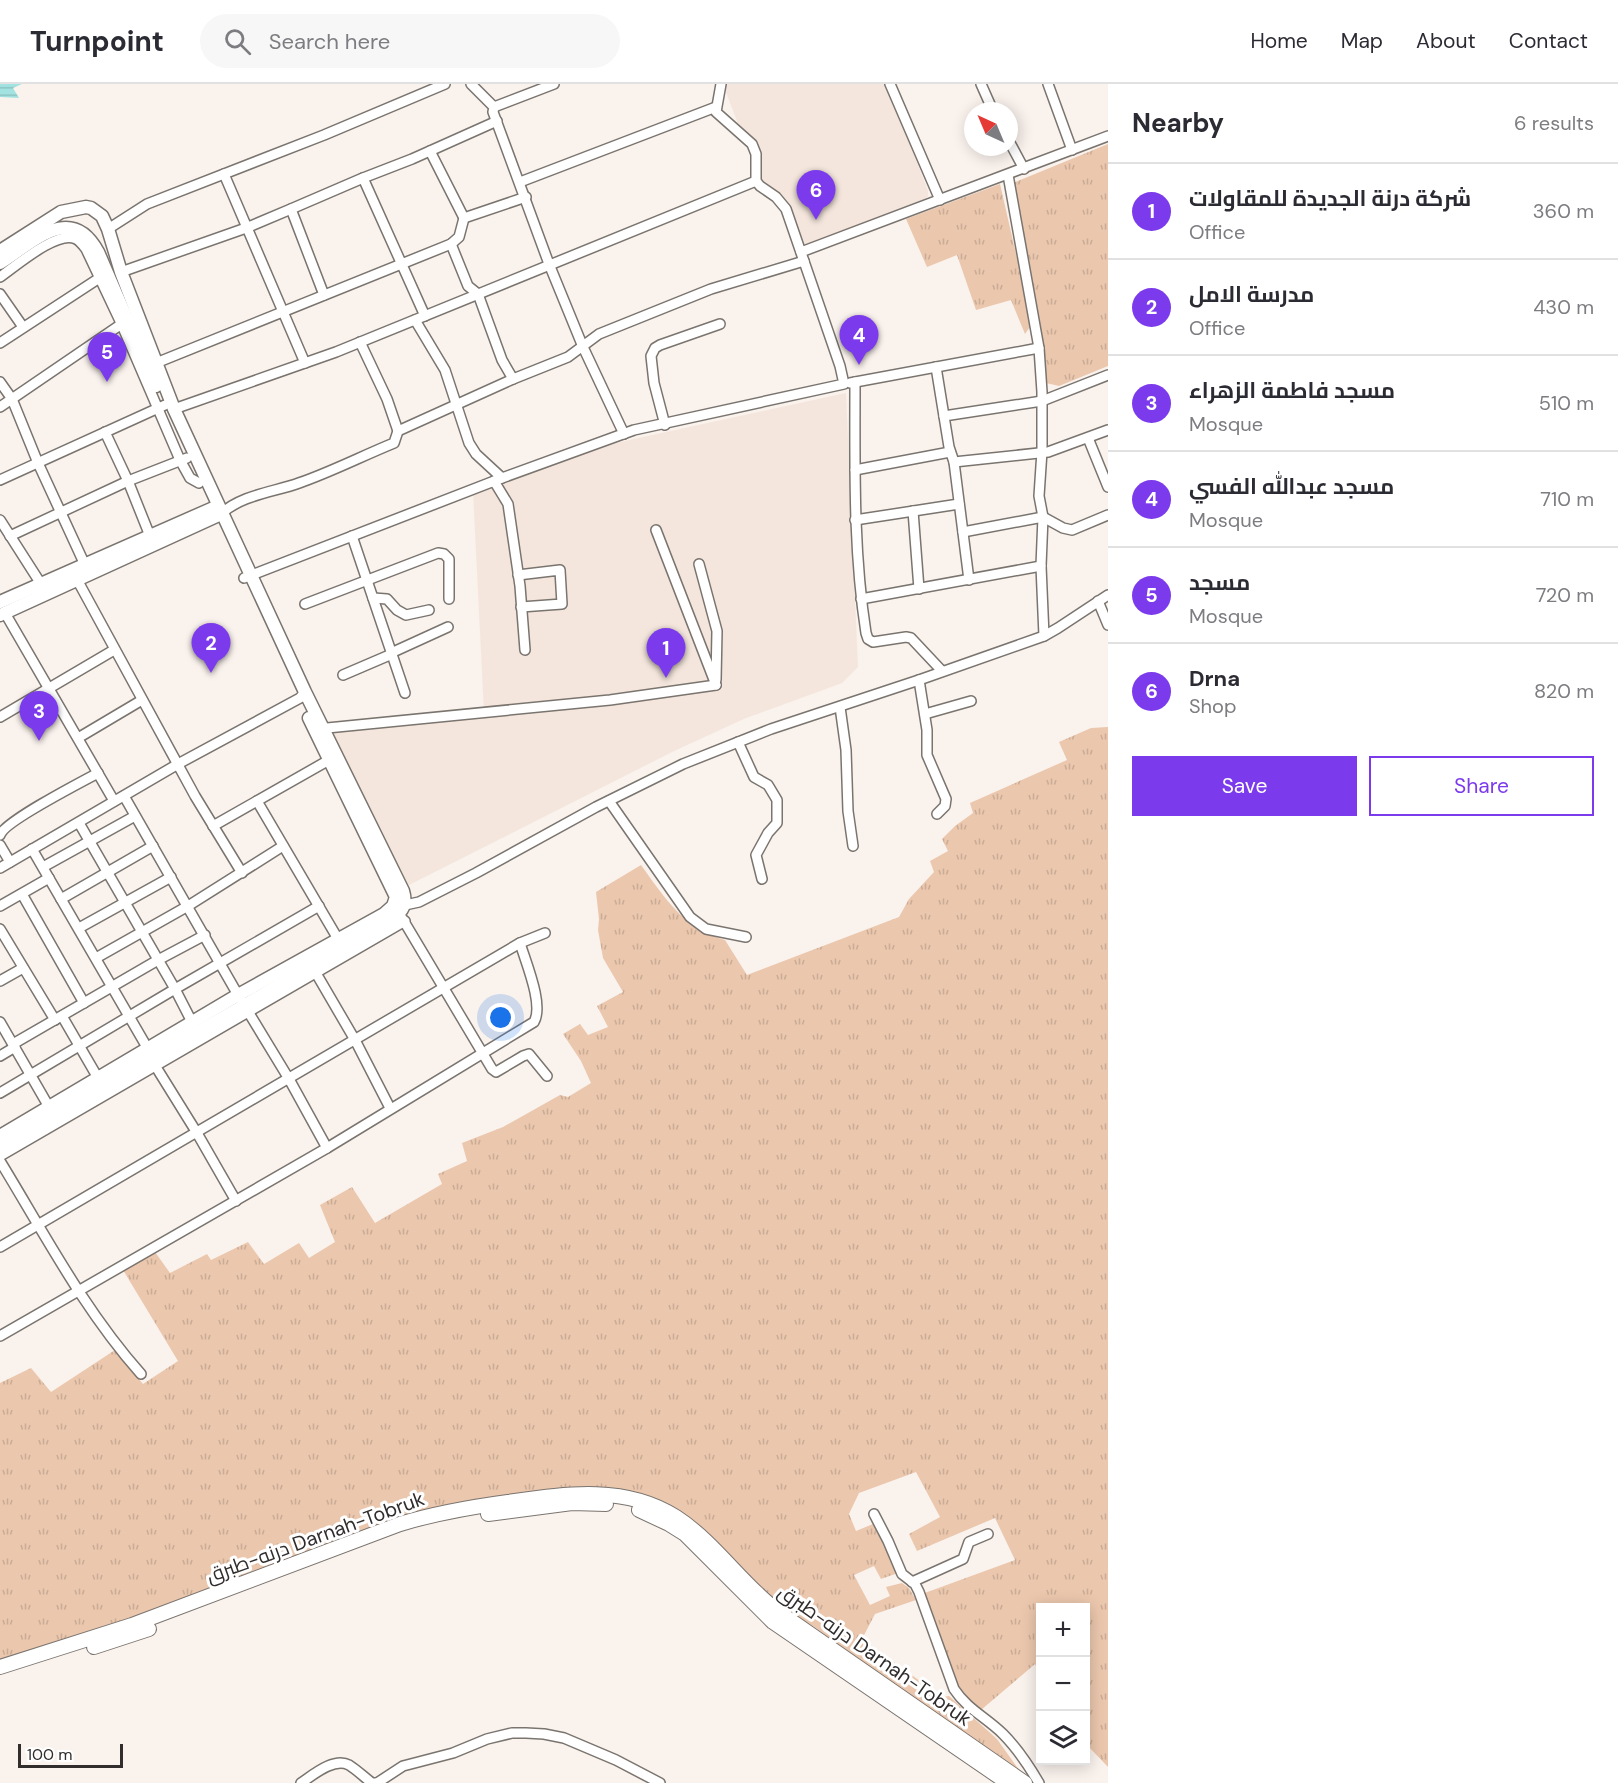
<!DOCTYPE html>
<meta charset="utf-8">
<style>
body{margin:0;font-family:"DM Sans",Cairo,sans-serif;background:#f7f7f7;color:#2b2b33}
.controls{position:absolute;right:18px;bottom:18px;display:grid;overflow:hidden;border-radius:0px;box-shadow:0 3px 15px #0003}
.controls button{width:54px;height:54px;display:grid;place-items:center;padding:0;border:0;border-bottom:2px solid #e1e1e2;background:#fff;color:#2b2b33;font:30px sans-serif}
.compass{position:absolute;left:964px;top:18px;width:54px;height:54px;border-radius:50%;background:#fff;box-shadow:0 3px 15px #0003;rotate:316deg}
.scale{position:absolute;left:18px;bottom:15px;width:105px;box-sizing:border-box;padding-left:6px;border:3px solid #302d2c;border-top:0;font-size:16px;line-height:21px;white-space:nowrap;color:#302d2c;-webkit-text-stroke:4px #fff;paint-order:stroke}
.you{position:absolute;left:501px;top:934px;width:21px;height:21px;margin:-15px;border:4px solid #fff;border-radius:50%;background:#1a73e8;box-shadow:0 0 0 9px #1a73e833}
.badge{display:grid;place-items:center;width:39px;height:39px;border-radius:50%;background:#7c3aed;color:#fff;font-size:20px;font-weight:700}
.pin{position:absolute;translate:-50% -50px;filter:drop-shadow(0 2px 3px #0008)}
.pin::after{content:'';position:absolute;top:32px;width:21px;height:18px;background:inherit;clip-path:polygon(0 0,100% 0,50% 100%)}
.list{margin:0;padding:0;list-style:none}
h2{display:flex;justify-content:space-between;align-items:center;height:78px;margin:0;padding:0 24px;font-size:26px}
h2 small{font-size:20px;font-weight:400;color:#7c7c81}
.list li{display:grid;grid-template-columns:39px 1fr auto;gap:18px;align-items:center;box-sizing:border-box;height:96px;padding:0 24px;border-top:2px solid #e1e1e2}
.list b{display:block;font-size:22px;white-space:nowrap}
.list p{margin:0;font-size:20px;white-space:nowrap;color:#7c7c81}
.list em{font-size:20px;font-style:normal;color:#7c7c81}
.actions{display:flex;gap:12px;padding:18px 24px}
.actions a{flex:1;padding:14px 0;border:2px solid #7c3aed;border-radius:0px;text-align:center;font-size:21px;color:#7c3aed}
.actions .main{background:#7c3aed;color:#fff}
.icon{flex:none;width:33px;height:33px;fill:none;stroke:currentColor;stroke-width:2;stroke-linecap:round;stroke-linejoin:round}
.map{position:relative;flex:none;width:1108px;height:1699px;overflow:hidden}
header{display:flex;align-items:center;gap:36px;box-sizing:border-box;height:84px;padding:0 30px;background:#fff;border-bottom:2px solid #e1e1e2}
header strong{font-size:28px}
nav{display:flex;gap:33px;margin-inline-start:auto;font-size:21px}
.search{width:420px;height:54px;background:#f7f7f7;display:flex;align-items:center;gap:15px;box-sizing:border-box;padding:0 21px;border-radius:33px;color:#7c7c81;font-size:22px}
main{display:flex}
aside{flex:1;background:#fff}
.map>svg:first-child{display:block}
.built{fill:#f4e6dc}
.grass{fill:url(#grass-tufts)}
.water{fill:url(#water-rules)}
.lines{fill:none;stroke-linecap:round;stroke-linejoin:round}
.minor-casing{stroke:#7a746f;stroke-width:12}
.major-casing{stroke:#7a746f;stroke-width:15}
.highway-casing{stroke:#7a746f;stroke-width:16}
.minor{stroke:#fff;stroke-width:9}
.major{stroke:#fff;stroke-width:12}
.highway{stroke:#fff;stroke-width:14}
.labels{text-anchor:middle;dominant-baseline:central;stroke-width:6;stroke-linejoin:round;paint-order:stroke}
.street-label{font-size:20px;fill:#302d2c;stroke:#fff}
</style>
<header>
<strong>Turnpoint</strong>
<div class="search"><svg class="icon" aria-label="search" viewBox="0 0 24 24"><circle cx="10" cy="10" r="6"/><path d="M15 15l6 6"/></svg>Search here</div>
<nav><a>Home</a><a>Map</a><a>About</a><a>Contact</a></nav>
</header>
<main>
<div class="map">
<svg width="1108" height="1699" viewBox="0 0 1108 1699">
<defs>
<pattern id="grass-tufts" width="24" height="20" patternUnits="userSpaceOnUse" patternTransform="scale(1.5)"><rect width="24" height="20" fill="#ebc7ad"/><path d="M3 7l-1-3M5 7V3M7 7l1-3M15 17l-1-3M17 17v-4M19 17l1-3" fill="none" stroke="#caab95"/></pattern>
<pattern id="water-rules" width="6" height="5" patternUnits="userSpaceOnUse" patternTransform="scale(1.5)"><rect width="6" height="5" fill="#a2e3e1"/><path d="M0 2.5h6" fill="none" stroke="#8cc3c1"/></pattern>
</defs>
<rect width="100%" height="100%" fill="#faf2ed"/>
<!-- built -->
<g class="built">
<polygon points="723,0 887,0 928,107 928,112 924,116 798,165 784,126 760,98"/>
<polygon points="846,309 858,583 842,599 746,634 674,667 407,802 324,643 484,628 473,407 548,383 611,360"/>
</g>
<!-- grass -->
<g class="grass">
<polygon points="1108,60 1108,282 1059,302 1046,299 1013,99"/>
<polygon points="1000,100 1032,240 1025,250 1011,216 976,226 957,171 927,183 906,135"/>
<path d="M1108 643V1683L1086 1660V1524H1040V1591L1035 1580 981 1626 958 1607 922 1510 1015 1476 995 1434 917 1467 909 1450 940 1433 916 1388 859 1409 849 1430 856 1447 873 1440 898 1489 881 1495 874 1482 854 1491 870 1521 890 1512 886 1503 902 1499 909 1504 916 1516 875 1530 862 1555 942 1613 949 1612 997 1655 1024 1693 813 1542 781 1526 638 1409 608 1404H581L460 1423 154 1531 0 1581V1299L31 1284 51 1308 115 1266 143 1300 178 1277 123 1186 155 1168 170 1189 207 1170 211 1176 248 1158 264 1180 299 1159 309 1174 335 1158 320 1121 352 1103 375 1139 442 1100 438 1090 467 1077 462 1059 503 1043 560 1011 568 1013 591 999 581 977 563 950 580 940 588 951 608 943 597 922 623 908 603 874 598 846 599 835 596 808 641 781C664 813 685 846 725 856L747 891 899 833 909 815 934 788 930 777 948 767 942 755 955 742 973 729 970 719 1067 676 1059 658 1091 644Z"/>
</g>
<!-- water -->
<polygon class="water" points="0,0 22,0 13,4 19,14 0,13"/>
<g class="lines">
<defs>
<g id="minor">
<polyline points="471,0 494,23 493,28 549,180 583,263 624,350"/>
<polyline points="890,0 940,116"/>
<polyline points="981,0 993,27"/>
<polyline points="1048,0 1072,66"/>
<polyline points="494,23 554,0"/>
<polyline points="1009,57 1024,85"/>
<polyline points="430,67 464,134"/>
<polyline points="224,90 305,279"/>
<polyline points="1008,91 1039,264 1042,308 1042,367 1039,412 1043,433 1041,482 1044,552"/>
<polyline points="363,94 425,232"/>
<polyline points="520,98 716,23"/>
<polyline points="291,125 324,211"/>
<polyline points="108,145 147,120 324,51 445,0"/>
<polyline points="451,160 468,202 478,210 502,276 513,295"/>
<polyline points="801,168 1108,52"/>
<polyline points="121,188 246,144 291,125 363,94 412,75 497,37"/>
<path d="M0 193C16 182 57 146 76 155 80 157 83 161 86 165L121 239 180 376 190 394 199 399"/>
<polyline points="0,210 23,243"/>
<polyline points="415,236 445,286 469,359 476,370 502,394"/>
<polyline points="360,258 387,315 398,347"/>
<polyline points="0,259 104,191"/>
<polyline points="156,279 451,160 459,153 464,134 526,113"/>
<polyline points="936,283 949,363 954,378 969,496"/>
<polyline points="0,298 12,315 38,379 85,481"/>
<path d="M855 298C855 382 853 466 866 549L868 555 873 558 906 553 911 554 942 587"/>
<polyline points="850,299 1039,264"/>
<polyline points="0,323 126,237"/>
<polyline points="174,325 336,268 756,97"/>
<polyline points="944,332 1042,317 1108,291"/>
<polyline points="665,341 654,299 651,272 655,264 660,261 720,240"/>
<polyline points="105,348 128,397 150,452"/>
<polyline points="1088,354 1108,403"/>
<polyline points="954,378 1048,368 1108,346"/>
<polyline points="855,386 950,368"/>
<polyline points="0,396 165,321"/>
<polyline points="494,397 508,420 520,502 525,566"/>
<polyline points="913,427 919,505"/>
<path d="M221 430C241 411 274 408 299 399 331 388 362 372 394 359L398 347 513 295 568 273 599 250 711 205 804 177"/>
<polyline points="0,436 41,500"/>
<polyline points="855,436 959,420"/>
<polyline points="656,446 716,601"/>
<polyline points="963,448 1043,433 1063,444 1072,446 1108,431"/>
<polyline points="10,452 128,397 187,374"/>
<polyline points="352,452 405,609"/>
<polyline points="699,480 717,547 716,596"/>
<polyline points="74,490 195,712 242,789"/>
<polyline points="518,491 560,486 562,520 521,523"/>
<polyline points="244,494 502,394 634,346 844,300 840,282 786,125 776,113 760,102 756,97 756,70 752,60 716,28 721,0"/>
<polyline points="373,514 387,515 397,526 406,531 429,526"/>
<polyline points="861,515 1041,482"/>
<polyline points="1098,517 1108,541"/>
<polyline points="305,520 438,469 444,470 449,475 449,515"/>
<polyline points="5,529 114,717"/>
<polyline points="391,569 448,543"/>
<polyline points="343,591 392,570"/>
<polyline points="919,596 927,646 927,671 946,715 945,722 937,730"/>
<polyline points="840,623 846,666 848,727 853,762"/>
<polyline points="925,630 971,617"/>
<polyline points="0,633 114,566"/>
<polyline points="317,645 610,616 716,601"/>
<polyline points="78,654 142,616"/>
<polyline points="738,658 754,693 768,701 777,716 777,739 768,749 756,771 762,795"/>
<polyline points="124,712 238,911 289,995 327,1064"/>
<polyline points="257,717 338,855"/>
<polyline points="609,717 690,833 706,845 746,853"/>
<polyline points="79,739 175,905 193,940"/>
<polyline points="213,742 329,676"/>
<path d="M0 751C4 738 81 698 98 689"/>
<polyline points="0,761 10,778"/>
<polyline points="32,765 148,965"/>
<polyline points="43,783 135,732"/>
<polyline points="0,784 178,680 300,614 305,608"/>
<polyline points="22,810 84,919"/>
<polyline points="61,815 153,762"/>
<polyline points="399,819 405,821 419,818 476,789 596,723 683,680 771,645 919,596 1044,552 1058,544 1108,511"/>
<polyline points="0,822 49,794"/>
<polyline points="402,834 492,985 496,988 523,972 529,970 547,992"/>
<polyline points="79,844 171,793"/>
<polyline points="0,845 55,936"/>
<polyline points="96,874 188,822 283,762"/>
<polyline points="313,884 355,956 390,1024"/>
<polyline points="0,897 23,884"/>
<polyline points="62,932 98,994"/>
<polyline points="0,938 49,1023"/>
<polyline points="13,960 158,876 205,851"/>
<polyline points="0,972 15,963"/>
<polyline points="156,983 197,1049 236,1117"/>
<polyline points="0,1009 175,905 319,822"/>
<polyline points="0,1072 405,837"/>
<path d="M0 1077C44 1149 84 1226 141 1290"/>
<polyline points="0,1163 520,859 545,849"/>
<path d="M0 1252 327 1064 534 938C544 921 526 879 520 859"/>
<path d="M874 1430 888 1457 902 1490 915 1500 919 1508 954 1605C967 1625 987 1634 1003 1650 1017 1664 1029 1682 1039 1699"/>
<polyline points="912,1498 963,1475 969,1458 988,1450"/>
<path d="M301 1699C313 1691 334 1673 349 1681 357 1686 364 1693 372 1699H376"/>
<polyline points="377,1699 403,1682 453,1669 487,1655 512,1649 526,1649 544,1650 564,1654 616,1676 660,1699"/>
</g>
<g id="major">
<path d="M0 167 61 128 86 123 91 124 102 132 108 145 121 188 174 325 305 608 403 807C408 823 400 830 387 839L0 1062"/>
<path d="M0 179C33 158 71 118 98 168L156 302"/>
<polyline points="0,518 218,422"/>
<polyline points="0,531 221,430"/>
<polyline points="0,1052 238,911 384,830 393,822 396,813 309,634"/>
</g>
<g id="highway">
<polyline points="639,1426 669,1440 685,1450 773,1538 1008,1699"/>
<polyline points="488,1430 572,1419 606,1420"/>
<polyline points="94,1563 149,1545"/>
<path d="M0 1583 132 1541 400 1440C436 1429 471 1423 508 1418 564 1410 625 1400 676 1433 716 1459 742 1501 780 1529L1025 1699"/>
</g>
</defs>
<!-- minor casing -->
<use href="#minor" class="minor-casing"/>
<!-- major casing -->
<use href="#major" class="major-casing"/>
<!-- highway casing -->
<use href="#highway" class="highway-casing"/>
<!-- minor -->
<use href="#minor" class="minor"/>
<!-- major -->
<use href="#major" class="major"/>
<!-- highway -->
<use href="#highway" class="highway"/>
</g>
<g class="labels">
<!-- street labels -->
<g class="street-label">
<text transform="translate(315 1453) rotate(-20)">درنه-طبرق Darnah-Tobruk</text>
<text transform="translate(875 1571) rotate(35)">درنه-طبرق Darnah-Tobruk</text>
</g>
</g>
</svg>
<div class="controls">
<button>+</button>
<button>−</button>
<button><svg class="icon" aria-label="layers" viewBox="0 0 24 24"><path d="M12 4l9 5-9 5-9-5zM3 14l9 5 9-5"/></svg></button>
</div>
<svg class="compass" viewBox="-18 -18 36 36"><path d="M0-13l5 13h-10z" fill="#e53935"/><path d="M0 13l5-13h-10z" fill="#7c7c81"/></svg>
<div class="scale">100 m</div>
<div class="you"></div>
<div class="pin badge" style="left:666px;top:594px">1</div>
<div class="pin badge" style="left:211px;top:589px">2</div>
<div class="pin badge" style="left:39px;top:657px">3</div>
<div class="pin badge" style="left:859px;top:281px">4</div>
<div class="pin badge" style="left:107px;top:298px">5</div>
<div class="pin badge" style="left:816px;top:136px">6</div>
</div>
<aside>
<h2>Nearby<small>6 results</small></h2>
<ul class="list">
<li><span class="badge">1</span><div><b>شركة درنة الجديدة للمقاولات</b><p>Office</p></div><em>360 m</em></li>
<li><span class="badge">2</span><div><b>مدرسة الامل</b><p>Office</p></div><em>430 m</em></li>
<li><span class="badge">3</span><div><b>مسجد فاطمة الزهراء</b><p>Mosque</p></div><em>510 m</em></li>
<li><span class="badge">4</span><div><b>مسجد عبدالله الفسي</b><p>Mosque</p></div><em>710 m</em></li>
<li><span class="badge">5</span><div><b>مسجد</b><p>Mosque</p></div><em>720 m</em></li>
<li><span class="badge">6</span><div><b>Drna</b><p>Shop</p></div><em>820 m</em></li>
</ul>
<div class="actions"><a class="main">Save</a><a>Share</a></div>
</aside>
</main>
